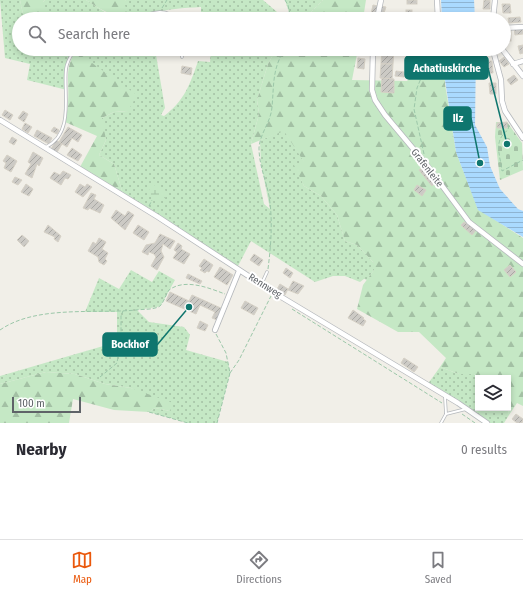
<!DOCTYPE html>
<style>
body{margin:0;font-family:"Fira Sans Condensed",sans-serif;background:#f2f2f3;color:#2b2b33}
.controls{position:absolute;right:12px;bottom:12px;display:grid;overflow:hidden;border-radius:0px;box-shadow:0 2px 6px #0003}
.controls button{width:36px;height:36px;display:grid;place-items:center;padding:0;border:0;border-bottom:1px solid #e1e1e2;background:#fff;color:#2b2b33;font:20px sans-serif}
.scale{position:absolute;left:12px;bottom:10px;width:69px;box-sizing:border-box;padding-left:4px;border:2px solid #5f6368;border-top:0;font-size:11px;line-height:14px;white-space:nowrap;color:#5f6368;-webkit-text-stroke:3px #fff;paint-order:stroke}
.list{margin:0;padding:0;list-style:none}
h2{display:flex;justify-content:space-between;align-items:center;height:52px;margin:0;padding:0 16px;font-size:17px}
h2 small{font-size:13px;font-weight:400;color:#7c7c81}
.icon{flex:none;width:22px;height:22px;fill:none;stroke:currentColor;stroke-width:2;stroke-linecap:round;stroke-linejoin:round}
.map{position:relative;flex:none;width:523px;height:423px;overflow:hidden}
.search{position:absolute;background:#fff;box-shadow:0 2px 6px #0003;left:12px;right:12px;top:12px;height:44px;display:flex;align-items:center;gap:10px;box-sizing:border-box;padding:0 14px;border-radius:22px;color:#7c7c81;font-size:15px}
.sheet{height:116px;background:#fff}
nav{display:flex;justify-content:space-around;align-items:center;box-sizing:border-box;height:56px;border-top:1px solid #e1e1e2;background:#fff;font-size:11px;color:#7c7c81}
nav a{display:grid;justify-items:center;gap:2px}
nav .on{color:#ea580c}
.map>svg:first-child{display:block}
.grass{fill:url(#grass-dots)}
.forest{fill:url(#forest-firs)}
.wetland{fill:url(#wetland-marsh)}
.cemetery{fill:url(#cemetery-stones)}
.water{fill:url(#water-rules)}
.building{fill:url(#building-hatch);stroke:#d6d1c6}
.lines{fill:none;stroke-linecap:round;stroke-linejoin:round}
.service-casing{stroke:#b5b8bc;stroke-width:3.5}
.minor-casing{stroke:#b5b8bc;stroke-width:6}
.path{stroke:#9cc7a9;stroke-width:1;stroke-dasharray:4 2;stroke-linecap:butt}
.service{stroke:#fff;stroke-width:2}
.minor{stroke:#fff;stroke-width:4.5}
.labels{text-anchor:middle;dominant-baseline:central;stroke-width:4;stroke-linejoin:round;paint-order:stroke}
.street-label{font-size:10px;fill:#5f6368;stroke:#fff}
.leader{fill:none;stroke:#0f766e;stroke-width:1.5}
.callout-dot{fill:#0f766e;stroke:#fff;stroke-width:1.5}
.callout{fill:#0f766e;stroke:#0f766e;stroke-width:1.5}
.callout-label{font-size:11px;text-anchor:middle;font-weight:bold;fill:#fff}
</style>
<div class="map">
<svg width="523" height="423" viewBox="0 0 523 423">
<defs>
<pattern id="grass-dots" width="8" height="8" patternUnits="userSpaceOnUse"><rect width="8" height="8" fill="#c5e8c5"/><path d="M2 2h.1M6 6h.1" fill="none" stroke="#a3c0a4" stroke-width="1.8" stroke-linecap="round"/></pattern>
<pattern id="forest-firs" width="22" height="20" patternUnits="userSpaceOnUse"><rect width="22" height="20" fill="#c5e8c5"/><path d="M5 1l3.5 6h-7zM16 11l3.5 6h-7z" fill="#a3c0a4"/></pattern>
<pattern id="wetland-marsh" width="20" height="14" patternUnits="userSpaceOnUse"><rect width="20" height="14" fill="#c5e8c5"/><path d="M1 5h8M5 5V1M11 12h8M15 12V8" fill="none" stroke="#a3c0a4"/></pattern>
<pattern id="cemetery-stones" width="16" height="16" patternUnits="userSpaceOnUse"><rect width="16" height="16" fill="#c5e8c5"/><path d="M2 7V4a2 2 0 0 1 4 0v3zM10 15v-3a2 2 0 0 1 4 0v3z" fill="#a3c0a4"/></pattern>
<pattern id="water-rules" width="6" height="5" patternUnits="userSpaceOnUse"><rect width="6" height="5" fill="#aadaff"/><path d="M0 2.5h6" fill="none" stroke="#8eb4d2"/></pattern>
<pattern id="building-hatch" width="6" height="6" patternUnits="userSpaceOnUse"><rect width="6" height="6" fill="#cccac5"/><path d="M-1 1l2-2M0 6l6-6M5 7l2-2" fill="none" stroke="#a9a8a4"/></pattern>
</defs>
<rect width="100%" height="100%" fill="#f1efe8"/>
<!-- grass -->
<g class="grass">
<path d="M0 0H20L24 19H19V49H75C66 63 66 73 67 90L27 80 30 64 5 58Z"/>
<path d="M45 0H86L108 14 126 0H263L277 12 280 19H201V7C184 8 166 9 150 14L151 19H43V2Z"/>
<polygon points="285,0 323,0 311,12 307,19 291,19"/>
<path d="M81 49H155L165 108 161 115 164 116C184 101 190 85 198 61L210 62 211 50 200 49H276L268 64 257 100 259 114 251 144 264 204 270 209 261 164 260 142 261 140 284 130 305 163 295 165 304 186 321 196 337 215 345 241 357 245 374 263V270L367 280 364 279 360 282 345 276H333L315 282 251 241 238 266 123 194 114 164 99 155 106 140 102 125V118L114 112 128 111 78 53Z"/>
<polygon points="131,270 152,282 159,271 175,280 161,305 157,307 137,310 149,322 184,327 190,335 186,350 228,362 230,373 217,423 188,423 149,412 155,408 170,411 131,388 105,384 75,374 46,372 0,384 0,376 117,342 117,312 85,312 99,278 119,289"/>
<polygon points="440,367 459,374 474,374 479,378 478,378 478,408 508,408 508,401 509,415 504,423 487,423 427,385"/>
</g>
<!-- forest -->
<g class="forest">
<polygon points="20,0 45,0 43,2 43,19 24,19"/>
<path d="M86 0H126L124 3 128 13C109 17 102 10 86 0Z"/>
<polygon points="323,0 366,0 363,19 307,19 311,12"/>
<polygon points="276,49 358,49 352,80 407,81 424,62 432,49 444,49 445,84 456,152 478,209 523,238 523,406 517,403 509,415 508,378 479,378 474,374 459,374 440,367 446,358 419,332 398,332 357,309 363,285 374,270 374,263 357,245 345,241 337,215 321,196 304,186 294,165 304,162 284,131 251,144 259,114 257,100 268,64"/>
<path d="M74 53H78L137 95 128 111 114 112 102 118 106 140 99 155 114 164 123 194 80 167 97 136 65 122C66 116 68 109 68 103 70 82 64 73 74 53Z"/>
<polygon points="46,372 75,374 105,384 131,388 173,403 170,411 155,408 149,412 114,410 73,399 69,423 0,423 0,384"/>
</g>
<!-- wetland -->
<polygon class="wetland" points="152,184 168,192 165,198 156,200 150,196 149,190"/>
<!-- cemetery -->
<polygon class="cemetery" points="496,122 507,122 522,143 523,170 500,180 495,137"/>
<!-- water -->
<g class="water">
<polygon points="441,0 474,0 475,19 442,19"/>
<polygon points="443,49 476,49 475,125 487,147 490,166 500,189 518,209 523,211 523,237 478,210 456,152 445,80"/>
</g>
<!-- building -->
<g class="building">
<rect x="407" y="0" width="10" height="4"/>
<polygon points="484,0 490,0 490,9 483,9"/>
<polygon points="502,4 510,4 511,13 503,13"/>
<polygon points="373,5 378,6 376,15 371,14"/>
<polygon points="381,6 386,7 383,16 379,15"/>
<rect x="406" y="10" width="6" height="8"/>
<polygon points="197,15 197,19 182,19 182,16"/>
<polygon points="520,17 521,22 509,23 508,18"/>
<polygon points="514,28 523,28 523,34 515,35"/>
<rect x="504" y="30" width="7" height="11"/>
<polygon points="523,45 523,53 520,54 518,46"/>
<polygon points="382,49 394,49 393,64 381,64"/>
<polygon points="406,49 416,49 416,54 406,53"/>
<rect x="415" y="55" width="6" height="8"/>
<polygon points="504,57 509,64 504,67 499,61"/>
<polygon points="358,58 365,59 364,69 357,68"/>
<polygon points="487,61 492,61 493,73 487,73"/>
<polygon points="381,64 393,64 392,79 380,78"/>
<polygon points="182,66 192,68 191,75 181,73"/>
<polygon points="396,71 404,72 404,77 395,76"/>
<polygon points="514,75 518,80 511,85 507,80"/>
<polygon points="382,78 394,79 394,93 381,92"/>
<polygon points="489,83 496,83 496,94 490,94"/>
<polygon points="5,110 13,115 10,120 2,115"/>
<polygon points="23,111 28,114 24,122 18,118"/>
<polygon points="507,122 507,128 497,128 497,123"/>
<polygon points="25,123 32,127 28,133 22,129"/>
<polygon points="54,127 59,130 57,134 51,131"/>
<polygon points="68,127 82,135 78,142 72,138 67,147 59,142"/>
<polygon points="37,130 52,138 49,144 34,136"/>
<polygon points="12,137 17,140 14,145 9,142"/>
<polygon points="56,140 62,144 56,154 50,151"/>
<polygon points="72,148 82,155 78,161 67,155"/>
<polygon points="33,152 43,158 39,166 37,164 32,178 25,174 31,164 28,162"/>
<polygon points="7,155 17,161 11,172 4,168 6,163 3,161"/>
<polygon points="424,166 436,182 432,186 419,170"/>
<polygon points="63,171 71,175 68,179 65,178 61,185 50,178 54,172 60,175"/>
<polygon points="15,177 22,180 18,185 12,182"/>
<polygon points="26,184 33,189 29,196 21,192"/>
<polygon points="80,184 85,187 87,184 92,187 83,197 75,192"/>
<polygon points="417,185 426,190 422,196 414,190"/>
<polygon points="91,193 96,195 94,199 104,205 100,213 89,208 88,210 83,208"/>
<polygon points="116,210 125,216 128,211 134,215 125,230 111,218"/>
<polygon points="464,222 476,230 472,235 461,225"/>
<polygon points="48,225 61,236 58,242 54,239 55,237 44,232"/>
<polygon points="138,225 149,232 144,240 133,233"/>
<polygon points="160,234 175,241 170,249 163,244 161,251 164,257 157,270 151,266 156,257 154,254 149,252 148,255 142,252 146,245 155,243"/>
<polygon points="22,235 29,241 24,247 17,240"/>
<polygon points="99,238 106,242 102,249 108,253 105,259 107,261 104,265 99,262 98,257 88,251 93,242 96,244"/>
<polygon points="178,243 182,246 181,249 190,254 184,264 173,258 177,252 174,250"/>
<polygon points="254,254 263,260 259,266 250,260"/>
<polygon points="204,259 213,265 209,272 207,271 205,273 200,270 202,268 199,266"/>
<polygon points="510,265 516,272 510,277 504,270"/>
<polygon points="220,267 233,275 227,285 214,277"/>
<polygon points="286,268 293,273 290,278 283,273"/>
<polygon points="188,274 202,281 200,284 186,278"/>
<polygon points="293,281 304,286 298,294 288,290"/>
<polygon points="280,284 288,289 285,295 277,289"/>
<polygon points="170,292 189,301 192,295 223,309 217,320 212,318 215,312 200,305 196,314 166,301"/>
<polygon points="245,301 258,308 254,315 241,308"/>
<polygon points="353,310 364,318 363,319 366,321 363,326 348,318"/>
<polygon points="200,321 208,325 205,331 197,328"/>
<polygon points="404,358 418,367 414,372 401,363"/>
<polygon points="516,414 523,419 522,423 517,423 512,419"/>
</g>
<g class="lines">
<defs>
<g id="service">
<path d="M135 19C150 14 164 6 176 19"/>
<polyline points="181,49 182,57"/>
<path d="M46 147C75 133 63 92 66 69 67 61 71 55 75 49"/>
<polyline points="262,283 267,272"/>
<polyline points="446,414 466,409"/>
<polyline points="441,423 446,414 445,397"/>
</g>
<g id="minor">
<polyline points="437,0 438,19"/>
<polyline points="377,19 381,0"/>
<polyline points="493,19 495,0"/>
<polyline points="504,28 523,27"/>
<polyline points="373,49 372,90 375,100 385,115 426,164 469,222 523,264"/>
<polyline points="495,49 494,54 501,80 502,101 505,111 523,138"/>
<polyline points="502,49 523,76"/>
<polyline points="513,64 523,61"/>
<polyline points="0,120 158,217 273,292 458,403 487,423"/>
<polyline points="215,330 239,271"/>
</g>
</defs>
<!-- service casing -->
<use href="#service" class="service-casing"/>
<!-- minor casing -->
<use href="#minor" class="minor-casing"/>
<!-- path -->
<g class="path">
<polyline points="285,0 288,5 291,19"/>
<polyline points="162,8 167,0"/>
<path d="M509 125 508 130C493 141 500 154 502 171L523 160"/>
<polyline points="424,154 414,109 417,88 433,49"/>
<polyline points="149,206 152,200"/>
<path d="M268 269C271 245 273 220 269 196 266 180 259 165 259 148 260 133 271 122 272 107 274 86 272 68 285 49"/>
<polyline points="292,309 442,403"/>
<path d="M0 330C36 305 94 314 136 310 143 309 154 310 160 306 164 302 166 294 169 290 185 278 209 288 225 294"/>
<polyline points="216,334 226,353 230,373 217,423"/>
<polyline points="230,373 239,360 271,296"/>
<polyline points="100,377 117,363 121,339 121,316 123,311"/>
<polyline points="149,412 188,423"/>
<polyline points="462,414 475,423"/>
</g>
<!-- service -->
<use href="#service" class="service"/>
<!-- minor -->
<use href="#minor" class="minor"/>
</g>
<g class="labels">
<!-- street labels -->
<g class="street-label">
<text transform="translate(427 168) rotate(52)">Grafenleite</text>
<text transform="translate(265 286) rotate(32)">Rennweg</text>
</g>
</g>
<!-- callouts -->
<path class="leader" d="M507 144L488 68M480 163L471 118M189 307L157 345"/>
<g class="callout-dot">
<circle cx="507" cy="144" r="4"/>
<circle cx="480" cy="163" r="4"/>
<circle cx="189" cy="307" r="4"/>
</g>
<g class="callout">
<rect x="405" y="56" width="83" height="23" rx="4"/>
<rect x="444" y="107" width="27" height="23" rx="4"/>
<rect x="103" y="333" width="54" height="23" rx="4"/>
</g>
<g class="callout-label">
<text x="447" y="72">Achatiuskirche</text>
<text x="458" y="122">Ilz</text>
<text x="130" y="348">Bockhof</text>
</g>
</svg>
<div class="controls">
<button><svg class="icon" aria-label="layers" viewBox="0 0 24 24"><path d="M12 4l9 5-9 5-9-5zM3 14l9 5 9-5"/></svg></button>
</div>
<div class="scale">100 m</div>
<div class="search"><svg class="icon" aria-label="search" viewBox="0 0 24 24"><circle cx="10" cy="10" r="6"/><path d="M15 15l6 6"/></svg>Search here</div>
</div>
<section class="sheet">
<h2>Nearby<small>0 results</small></h2>
<ul class="list">
</ul>
</section>
<nav>
<a class="on"><svg class="icon" aria-label="map" viewBox="0 0 24 24"><path d="M3 6l6-2 6 2 6-2v14l-6 2-6-2-6 2zM9 4v14M15 6v14"/></svg>Map</a>
<a><svg class="icon" aria-label="directions" viewBox="0 0 24 24"><path d="M12 3l9 9-9 9-9-9zM9 14v-3h6M13 9l2 2-2 2"/></svg>Directions</a>
<a><svg class="icon" aria-label="saved" viewBox="0 0 24 24"><path d="M7 4h10v16l-5-4-5 4z"/></svg>Saved</a>
</nav>
